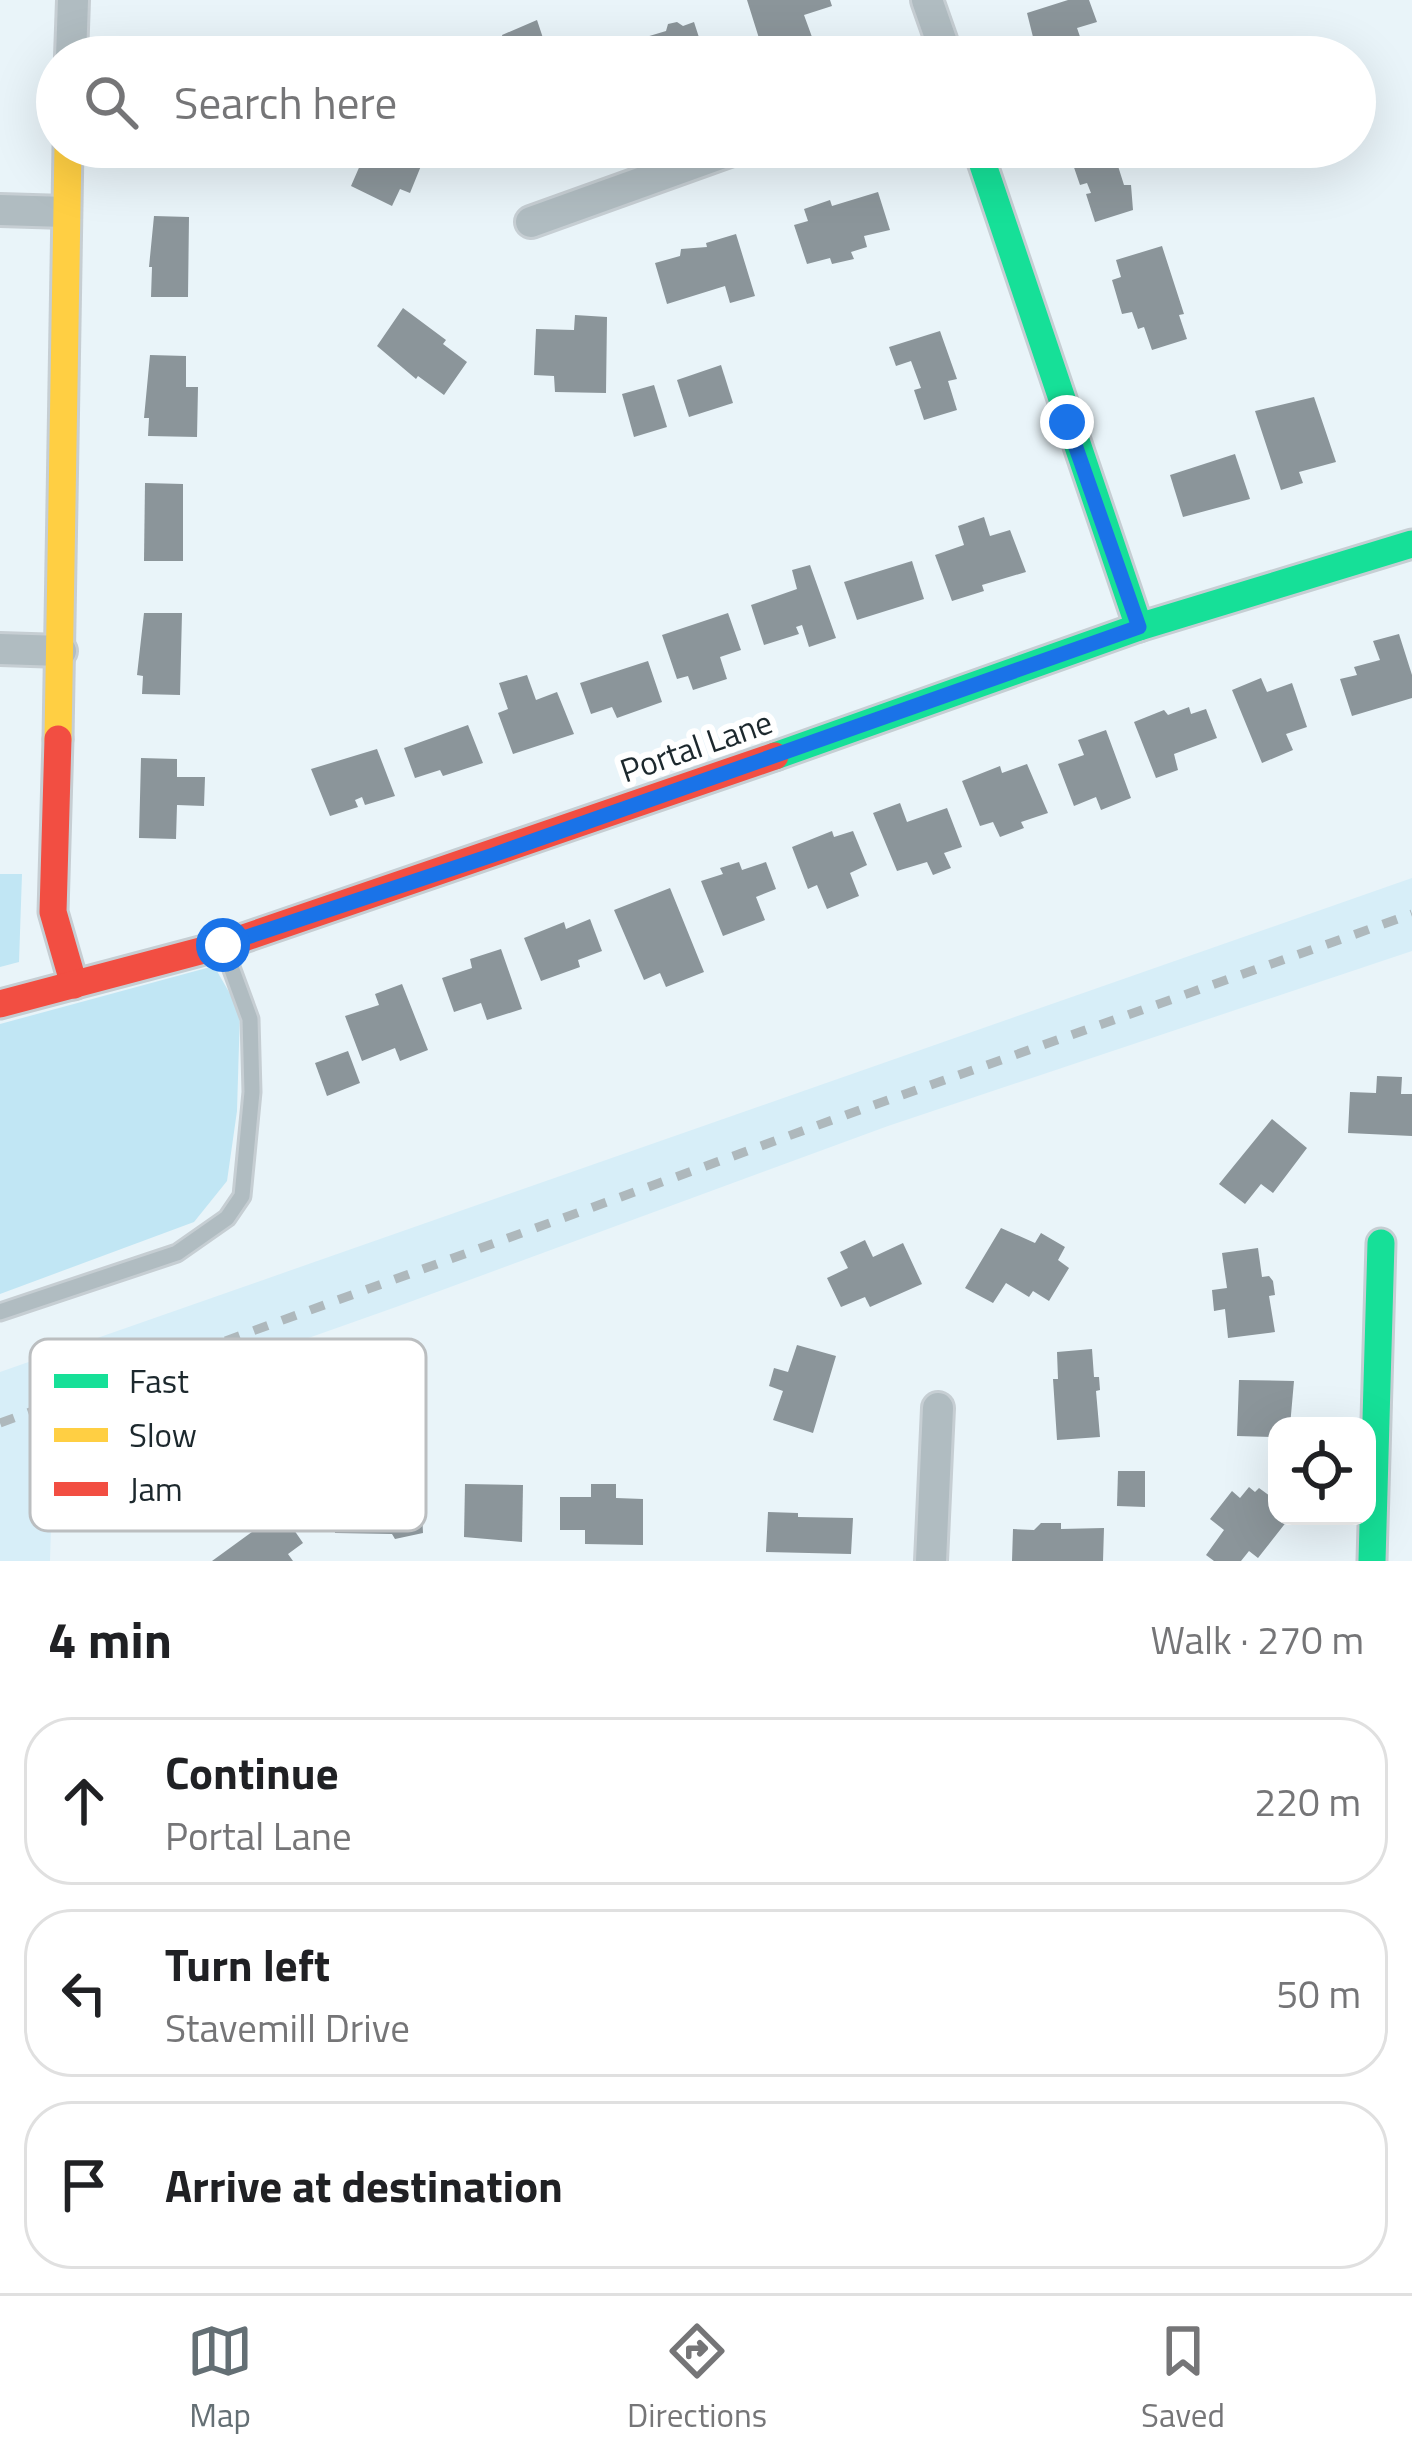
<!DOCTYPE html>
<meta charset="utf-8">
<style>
body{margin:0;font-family:"Titillium Web",sans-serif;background:#f2f2f2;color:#202124}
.controls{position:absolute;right:36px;bottom:36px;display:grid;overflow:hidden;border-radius:24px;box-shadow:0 12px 48px #0002}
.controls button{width:108px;height:108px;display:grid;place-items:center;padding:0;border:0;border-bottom:3px solid #e0e0e0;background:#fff;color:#202124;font:60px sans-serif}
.stop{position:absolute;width:36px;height:36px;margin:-27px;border:9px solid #1a73e8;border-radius:50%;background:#fff}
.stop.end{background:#1a73e8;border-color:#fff;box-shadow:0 3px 12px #0008}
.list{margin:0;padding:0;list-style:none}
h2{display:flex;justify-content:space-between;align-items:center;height:156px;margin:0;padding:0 48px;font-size:51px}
h2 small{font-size:39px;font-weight:400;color:#757577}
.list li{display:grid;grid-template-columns:78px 1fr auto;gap:36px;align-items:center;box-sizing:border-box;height:168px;margin:0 24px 24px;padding:0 24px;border:3px solid #e0e0e0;border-radius:48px}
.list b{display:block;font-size:45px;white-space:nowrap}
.list p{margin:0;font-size:39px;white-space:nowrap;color:#757577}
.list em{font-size:39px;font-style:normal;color:#757577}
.icon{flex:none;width:66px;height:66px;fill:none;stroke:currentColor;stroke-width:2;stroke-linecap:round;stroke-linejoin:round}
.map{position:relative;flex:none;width:1412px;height:1561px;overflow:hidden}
.search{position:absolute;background:#fff;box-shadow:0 12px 48px #0002;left:36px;right:36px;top:36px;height:132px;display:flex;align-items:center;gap:30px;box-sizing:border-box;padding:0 42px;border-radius:66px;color:#757577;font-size:45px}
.sheet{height:732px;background:#fff}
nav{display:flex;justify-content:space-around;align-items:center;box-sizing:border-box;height:168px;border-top:3px solid #e0e0e0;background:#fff;font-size:33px;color:#757577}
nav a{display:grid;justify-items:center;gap:6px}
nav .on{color:#646f74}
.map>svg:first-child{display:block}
.built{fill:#d7eef8}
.grass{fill:#c1e6f4}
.building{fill:#8b959a}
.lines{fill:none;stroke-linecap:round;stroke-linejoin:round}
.lane-casing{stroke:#c6ced3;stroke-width:21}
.street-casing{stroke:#c6ced3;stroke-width:36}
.fast-casing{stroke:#c6ced3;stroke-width:33}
.slow-casing{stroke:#c6ced3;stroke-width:33}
.jam-casing{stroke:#c6ced3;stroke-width:33}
.lane{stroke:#b0bcc1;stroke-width:15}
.street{stroke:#b0bcc1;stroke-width:30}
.fast{stroke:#16e098;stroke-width:27}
.slow{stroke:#ffcf43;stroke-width:27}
.jam{stroke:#f24e42;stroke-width:27}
.rail{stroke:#aeb8bc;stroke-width:9;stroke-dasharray:15 15;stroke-linecap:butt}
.route{stroke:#1a73e8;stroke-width:15}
.labels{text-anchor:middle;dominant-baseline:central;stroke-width:12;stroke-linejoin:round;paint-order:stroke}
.street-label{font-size:33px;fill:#1c282d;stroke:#fff}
.key{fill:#fff;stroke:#bbbec0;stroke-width:3}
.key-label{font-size:33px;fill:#1c282d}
</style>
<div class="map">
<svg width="1412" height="1561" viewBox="0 0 1412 1561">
<rect width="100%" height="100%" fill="#e9f4f9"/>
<!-- built -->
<polygon class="built" points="1412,878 1412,951 888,1126 396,1307 54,1428 50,1561 0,1561 0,1372"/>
<!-- grass -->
<g class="grass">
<polygon points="0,874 22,874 19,962 0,967"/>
<polygon points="214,966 240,1011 237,1111 227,1181 194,1222 0,1294 0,1024"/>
</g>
<!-- building -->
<g class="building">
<polygon points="747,0 830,0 832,6 804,15 812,37 763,51"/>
<polygon points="1068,0 1089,0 1097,22 1077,28 1087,57 1038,57 1027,13"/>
<polygon points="537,20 545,44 574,36 581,57 481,57 505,49 502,35"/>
<polygon points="677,22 683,26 694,22 705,56 619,57 616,46 666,31 668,24"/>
<polygon points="153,147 219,147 219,166 152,163"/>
<polygon points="368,147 420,147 415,157 423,161 410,193 400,189 392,206 351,186"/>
<polygon points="1067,147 1112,147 1124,185 1131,185 1133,210 1095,222 1086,194 1091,193 1087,183 1080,185"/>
<polygon points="878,192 890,230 864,236 867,247 851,252 854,259 832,264 830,258 807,264 794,225 808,221 804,209 830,200 832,206"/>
<polygon points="154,216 189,217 188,297 151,297 152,267 149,267"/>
<polygon points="736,234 755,296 730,303 725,286 667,304 655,263 680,256 681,249 707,247 706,243"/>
<polygon points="1162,246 1184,314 1179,315 1187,339 1152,350 1144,327 1138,329 1132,312 1122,314 1112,280 1121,277 1116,260"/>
<polygon points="403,308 446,340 443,344 467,362 444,395 418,376 416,379 377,346"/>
<polygon points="575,315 607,317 606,393 555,392 554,376 534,375 536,329 574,330"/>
<polygon points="940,331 957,379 948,381 957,410 924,420 914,390 921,388 911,361 896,366 889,347"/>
<polygon points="150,355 186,356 186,387 198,387 197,437 148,436 149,418 144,418"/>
<polygon points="721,365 733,403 689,417 677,380"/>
<polygon points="654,385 667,427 634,437 622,394"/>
<polygon points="1314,397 1336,462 1299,472 1303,483 1281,490 1255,411"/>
<polygon points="1235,454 1250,499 1183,517 1170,475"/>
<polygon points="145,483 183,484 183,561 144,561"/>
<polygon points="984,517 990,536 1010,530 1026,572 982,585 984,591 952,601 935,555 964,545 958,526"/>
<polygon points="912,561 924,599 857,620 844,582"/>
<polygon points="810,565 836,638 809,647 802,625 796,627 799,634 764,645 751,605 797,589 792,570"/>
<polygon points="144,613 182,613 180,695 142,694 143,676 137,675"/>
<polygon points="728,613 741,650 720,657 727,679 693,690 688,676 677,679 662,635"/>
<polygon points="1399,634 1412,675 1412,698 1352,716 1340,679 1357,675 1354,667 1380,660 1373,641"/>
<polygon points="648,661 662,702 617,718 612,707 591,714 580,683"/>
<polygon points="527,675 536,700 557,692 574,734 513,754 498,713 508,709 499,683"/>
<polygon points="1261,678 1267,692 1292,683 1307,727 1286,734 1293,750 1262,763 1232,690"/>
<polygon points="1189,707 1191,714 1206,709 1217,738 1174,754 1178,770 1156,778 1134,722 1164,710 1168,715"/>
<polygon points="468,725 483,763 443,776 440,770 415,778 404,748"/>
<polygon points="1106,730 1131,798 1101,810 1096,797 1074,806 1058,764 1084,755 1078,740"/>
<polygon points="377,749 395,796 365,805 362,797 355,800 358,807 330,816 311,769"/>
<polygon points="141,758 177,759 177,777 205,777 204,806 177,805 176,839 139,838"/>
<polygon points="1027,764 1048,813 1021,822 1024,828 1000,837 993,822 980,826 962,781 1000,766 1002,773"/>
<polygon points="900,803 907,822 947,808 962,847 944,853 951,868 933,875 927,862 897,871 873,813"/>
<polygon points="832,831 834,837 853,831 867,865 850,873 859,896 827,909 817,885 808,889 792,847"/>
<polygon points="739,862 742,870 766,862 776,889 756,897 765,920 723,936 701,881 723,874 720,868"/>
<polygon points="670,888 704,972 666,987 660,973 644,980 614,910"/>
<polygon points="590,919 602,951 578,960 580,967 541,981 524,938 564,922 566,929"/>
<polygon points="501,949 522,1009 487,1020 481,1003 454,1012 442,978 472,968 470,959"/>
<polygon points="402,984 428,1050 400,1061 395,1048 362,1061 345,1016 379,1005 375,994"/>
<polygon points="348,1051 360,1083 327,1096 315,1063"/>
<polygon points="1377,1076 1402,1077 1401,1094 1412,1094 1412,1136 1348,1133 1350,1092 1376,1093"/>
<polygon points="1272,1119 1307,1148 1273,1193 1261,1184 1245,1204 1219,1184"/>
<polygon points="1001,1228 1035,1243 1041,1233 1065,1247 1058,1260 1069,1268 1049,1301 1033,1291 1029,1297 1006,1283 993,1303 965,1288"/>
<polygon points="865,1240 873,1257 903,1243 922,1284 870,1307 865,1297 841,1307 827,1278 848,1268 840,1252"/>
<polygon points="1258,1248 1262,1277 1269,1276 1273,1281 1275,1295 1269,1296 1275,1332 1228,1338 1225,1309 1214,1311 1212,1290 1227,1288 1222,1253"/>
<polygon points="797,1345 836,1356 813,1433 773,1420 783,1391 769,1386 774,1368 788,1372"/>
<polygon points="1092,1349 1094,1377 1099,1377 1100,1390 1096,1391 1100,1437 1057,1440 1053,1379 1058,1379 1057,1352"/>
<polygon points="1239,1380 1294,1381 1290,1426 1277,1426 1277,1437 1237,1436"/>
<polygon points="1118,1471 1145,1471 1145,1507 1117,1506"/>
<polygon points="465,1484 523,1485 522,1542 464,1537"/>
<polygon points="591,1484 616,1484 616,1498 643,1499 643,1545 585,1544 585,1530 560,1530 560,1497 591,1497"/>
<polygon points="1249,1487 1255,1492 1259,1488 1277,1501 1277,1516 1291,1516 1258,1558 1249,1551 1241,1561 1214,1561 1206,1555 1224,1530 1210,1519 1232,1491 1240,1498"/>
<polygon points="370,1488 374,1492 421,1490 423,1533 395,1539 392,1534 335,1533 333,1495 359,1493"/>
<polygon points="281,1511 303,1543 288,1554 293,1561 212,1561"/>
<polygon points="768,1512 798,1513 798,1517 853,1518 851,1554 766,1552"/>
<polygon points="1041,1523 1061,1523 1061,1529 1104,1528 1103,1561 1012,1561 1013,1529 1034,1530"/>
</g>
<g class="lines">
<defs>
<polyline id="lane" points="0,1312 177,1253 227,1218 242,1196 252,1092 250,1019 224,948"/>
<g id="street">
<polyline points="927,0 947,57"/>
<polyline points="71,57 73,0"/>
<polyline points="0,210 65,212"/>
<polyline points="531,222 740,147"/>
<polyline points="0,649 61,651"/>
<polyline points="931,1561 938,1408"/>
</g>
<g id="fast">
<polyline points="977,147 1139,627"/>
<polyline points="775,756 1139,627 1412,544"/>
<polyline points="1372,1561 1381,1243"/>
</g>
<polyline id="slow" points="58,739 68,147"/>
<g id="jam">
<polyline points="58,739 53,912 74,985"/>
<polyline points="0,1004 223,945 775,756"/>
</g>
</defs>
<!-- lane casing -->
<use href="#lane" class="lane-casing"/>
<!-- street casing -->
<use href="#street" class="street-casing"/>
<!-- fast casing -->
<use href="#fast" class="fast-casing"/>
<!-- slow casing -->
<use href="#slow" class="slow-casing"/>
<!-- jam casing -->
<use href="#jam" class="jam-casing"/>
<!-- lane -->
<use href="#lane" class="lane"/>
<!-- street -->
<use href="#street" class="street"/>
<!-- fast -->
<use href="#fast" class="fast"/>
<!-- slow -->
<use href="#slow" class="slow"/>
<!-- jam -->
<use href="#jam" class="jam"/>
<!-- rail -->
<polyline class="rail" points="0,1423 846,1115 1412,914"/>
</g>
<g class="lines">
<!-- route -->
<polyline class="route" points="223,945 493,855 1139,627 1067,422"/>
</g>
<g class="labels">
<!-- street labels -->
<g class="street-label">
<text transform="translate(696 746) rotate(-19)">Portal Lane</text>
</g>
</g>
<!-- legend -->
<rect x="30" y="1339" width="396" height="192" rx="18" class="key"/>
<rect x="54" y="1374" width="54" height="14" fill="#16e098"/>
<rect x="54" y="1428" width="54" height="14" fill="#ffcf43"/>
<rect x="54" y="1482" width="54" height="14" fill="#f24e42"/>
<g class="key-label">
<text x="129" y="1393">Fast</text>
<text x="129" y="1447">Slow</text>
<text x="129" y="1501">Jam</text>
</g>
</svg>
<div class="controls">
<button><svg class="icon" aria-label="locate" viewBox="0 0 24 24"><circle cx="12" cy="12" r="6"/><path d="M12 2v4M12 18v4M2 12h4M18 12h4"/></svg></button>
</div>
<div class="stop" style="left:223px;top:945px"></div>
<div class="stop end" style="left:1067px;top:422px"></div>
<div class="search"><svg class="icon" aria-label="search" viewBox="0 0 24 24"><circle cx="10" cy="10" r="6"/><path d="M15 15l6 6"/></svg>Search here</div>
</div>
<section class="sheet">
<h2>4 min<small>Walk · 270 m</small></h2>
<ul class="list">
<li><svg class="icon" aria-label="ahead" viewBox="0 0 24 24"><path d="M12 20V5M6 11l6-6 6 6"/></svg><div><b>Continue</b><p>Portal Lane</p></div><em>220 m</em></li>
<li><svg class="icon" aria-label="left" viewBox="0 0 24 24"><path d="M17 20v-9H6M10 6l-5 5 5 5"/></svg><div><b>Turn left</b><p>Stavemill Drive</p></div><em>50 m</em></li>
<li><svg class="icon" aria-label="arrive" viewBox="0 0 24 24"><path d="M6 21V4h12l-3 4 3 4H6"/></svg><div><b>Arrive at destination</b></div></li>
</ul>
</section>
<nav>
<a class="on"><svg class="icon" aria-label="map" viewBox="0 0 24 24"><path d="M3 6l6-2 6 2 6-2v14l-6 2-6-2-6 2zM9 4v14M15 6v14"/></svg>Map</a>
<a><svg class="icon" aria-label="directions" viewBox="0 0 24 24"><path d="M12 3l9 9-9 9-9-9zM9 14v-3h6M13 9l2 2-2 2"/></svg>Directions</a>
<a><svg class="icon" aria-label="saved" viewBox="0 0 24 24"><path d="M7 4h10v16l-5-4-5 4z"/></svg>Saved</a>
</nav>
